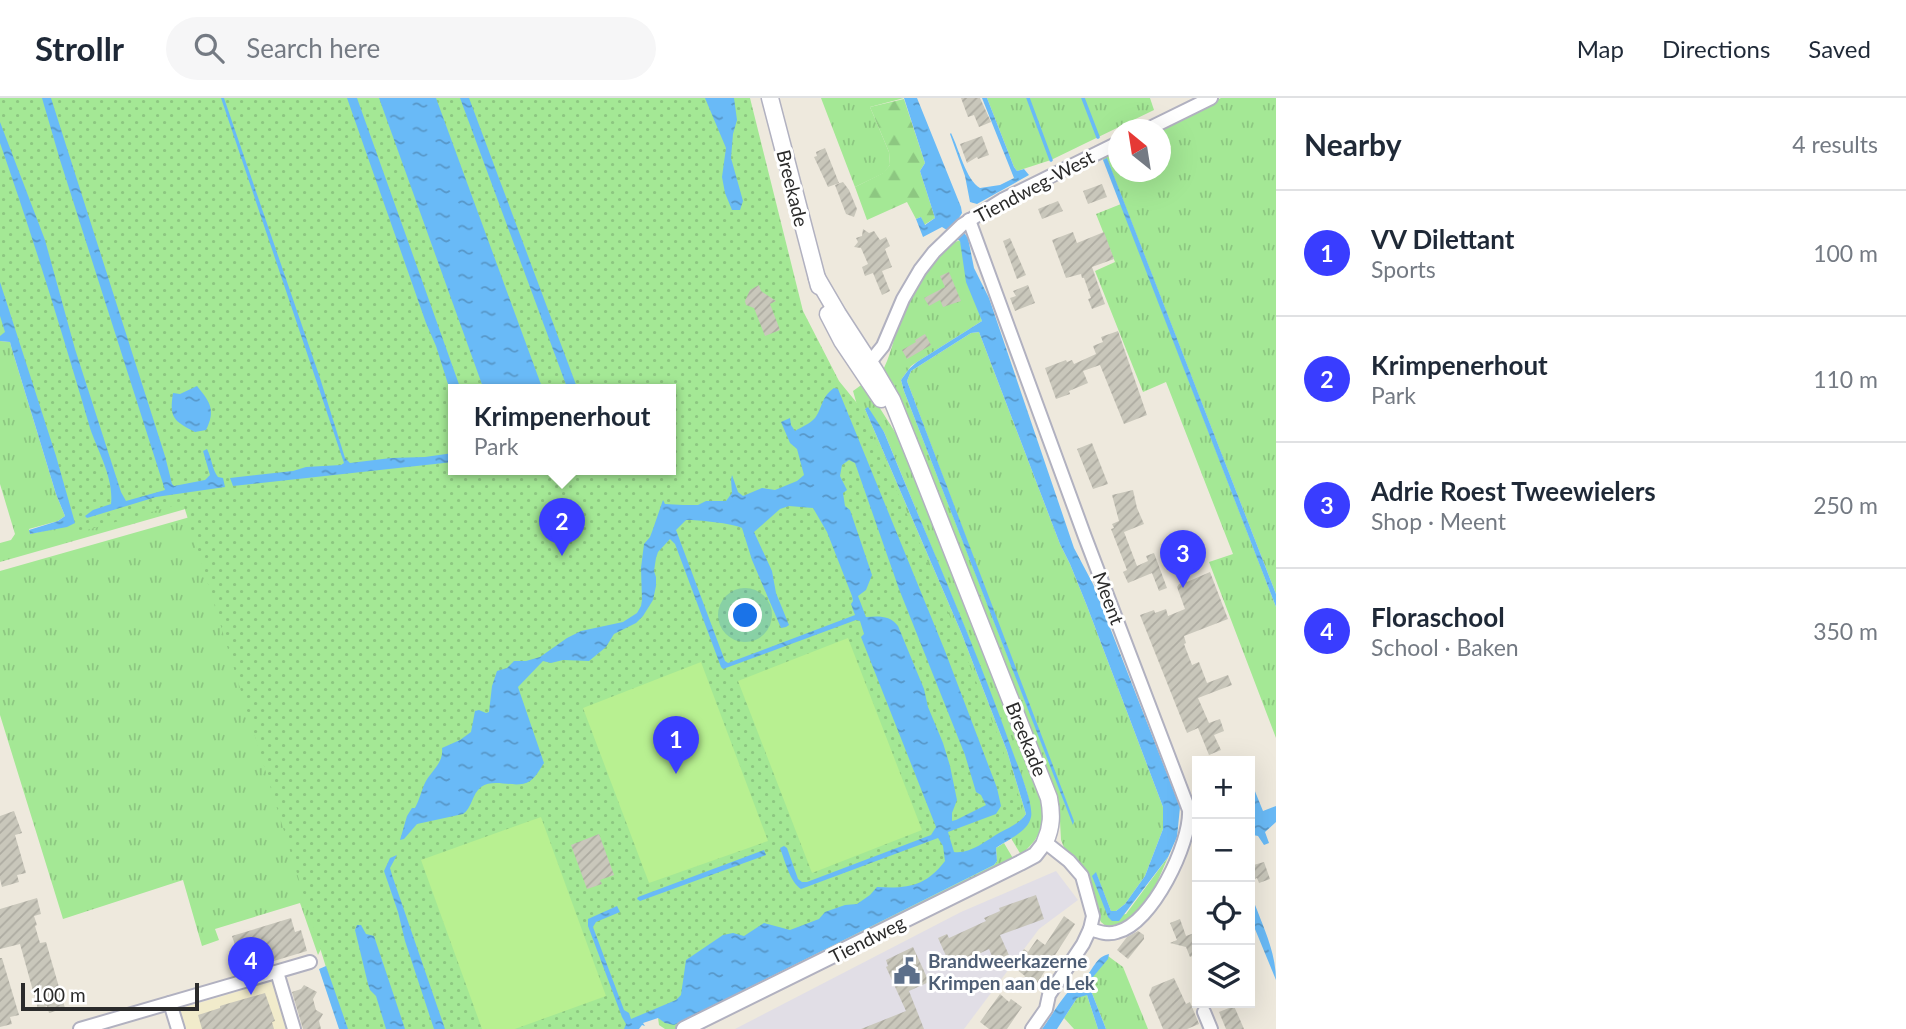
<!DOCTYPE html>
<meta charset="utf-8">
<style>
body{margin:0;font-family:Lato,sans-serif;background:#f6f6f7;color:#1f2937}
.controls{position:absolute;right:21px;bottom:21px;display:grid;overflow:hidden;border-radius:0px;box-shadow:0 7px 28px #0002}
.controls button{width:63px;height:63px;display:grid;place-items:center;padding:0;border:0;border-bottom:2px solid #e0e1e3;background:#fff;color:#1f2937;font:35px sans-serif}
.compass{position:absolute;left:1108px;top:21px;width:63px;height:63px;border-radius:50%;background:#fff;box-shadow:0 7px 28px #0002;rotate:330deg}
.scale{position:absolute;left:21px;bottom:18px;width:178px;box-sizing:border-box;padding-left:7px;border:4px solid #2b2b2b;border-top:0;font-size:19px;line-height:24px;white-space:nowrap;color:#2b2b2b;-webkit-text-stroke:5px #fff;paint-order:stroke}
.you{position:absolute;left:746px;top:518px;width:24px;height:24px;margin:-18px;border:5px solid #fff;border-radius:50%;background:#1a73e8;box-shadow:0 0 0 10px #1a73e833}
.badge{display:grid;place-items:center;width:46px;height:46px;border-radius:50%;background:#393dff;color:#fff;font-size:23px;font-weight:700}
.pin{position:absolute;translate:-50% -58px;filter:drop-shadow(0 2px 4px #0008)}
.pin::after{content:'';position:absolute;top:37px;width:24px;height:21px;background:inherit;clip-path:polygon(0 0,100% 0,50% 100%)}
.popup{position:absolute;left:448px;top:286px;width:228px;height:91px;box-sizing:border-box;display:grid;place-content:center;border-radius:0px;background:#fff;filter:drop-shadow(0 2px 5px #0005);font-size:23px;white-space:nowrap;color:#747a83}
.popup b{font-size:26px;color:#1f2937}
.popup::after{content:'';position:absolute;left:50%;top:100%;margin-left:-14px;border:14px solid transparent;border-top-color:#fff}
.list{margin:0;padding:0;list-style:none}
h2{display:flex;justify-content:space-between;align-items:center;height:91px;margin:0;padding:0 28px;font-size:30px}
h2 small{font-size:23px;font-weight:400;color:#747a83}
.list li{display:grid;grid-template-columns:46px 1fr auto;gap:21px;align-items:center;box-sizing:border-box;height:126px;padding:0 28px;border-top:2px solid #e0e1e3}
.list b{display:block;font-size:26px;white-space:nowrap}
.list p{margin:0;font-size:23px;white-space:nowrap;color:#747a83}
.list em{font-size:23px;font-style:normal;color:#747a83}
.icon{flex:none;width:38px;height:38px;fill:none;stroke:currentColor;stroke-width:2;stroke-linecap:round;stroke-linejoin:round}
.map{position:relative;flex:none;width:1276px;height:931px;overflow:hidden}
header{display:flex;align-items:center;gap:42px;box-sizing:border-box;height:98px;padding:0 35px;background:#fff;border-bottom:2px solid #e0e1e3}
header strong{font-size:33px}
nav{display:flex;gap:38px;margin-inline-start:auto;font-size:24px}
.search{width:490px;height:63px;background:#f6f6f7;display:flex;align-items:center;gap:18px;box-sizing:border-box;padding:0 24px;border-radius:38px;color:#747a83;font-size:26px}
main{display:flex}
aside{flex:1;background:#fff}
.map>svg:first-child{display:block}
.industrial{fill:#e1dee6}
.education{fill:#f1ebcb}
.grass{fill:url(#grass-tufts)}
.forest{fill:url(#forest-firs)}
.park{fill:url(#park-dots);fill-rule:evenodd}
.pitch{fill:#b8f091}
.water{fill:url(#water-ripples);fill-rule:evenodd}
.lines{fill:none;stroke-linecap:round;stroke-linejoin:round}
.stream{stroke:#69baf7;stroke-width:3.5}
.building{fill:url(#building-hatch)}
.minor-casing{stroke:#b1b1c0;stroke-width:16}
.tertiary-casing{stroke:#b1b1c0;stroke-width:18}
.secondary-casing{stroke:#b1b1c0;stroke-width:19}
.minor{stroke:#fff;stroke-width:12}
.tertiary{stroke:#fff;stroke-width:14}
.secondary{stroke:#fff;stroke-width:16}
.labels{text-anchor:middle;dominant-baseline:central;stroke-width:6;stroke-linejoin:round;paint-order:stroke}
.street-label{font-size:19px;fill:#2b2b2b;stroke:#fff}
.service-label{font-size:19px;font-weight:bold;fill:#4e5e75;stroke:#fff;text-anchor:start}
</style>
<header>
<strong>Strollr</strong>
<div class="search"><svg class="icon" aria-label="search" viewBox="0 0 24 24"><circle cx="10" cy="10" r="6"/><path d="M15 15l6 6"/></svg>Search here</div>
<nav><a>Map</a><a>Directions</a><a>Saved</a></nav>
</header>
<main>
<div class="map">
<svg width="1276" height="931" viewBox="0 0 1276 931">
<defs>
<pattern id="grass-tufts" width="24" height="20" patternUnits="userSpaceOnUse" patternTransform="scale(1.75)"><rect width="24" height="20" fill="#a4e895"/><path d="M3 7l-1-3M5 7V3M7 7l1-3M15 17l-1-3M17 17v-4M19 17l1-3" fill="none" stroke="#8dc781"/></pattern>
<pattern id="forest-firs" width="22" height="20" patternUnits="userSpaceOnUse" patternTransform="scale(1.75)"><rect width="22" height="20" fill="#a4e895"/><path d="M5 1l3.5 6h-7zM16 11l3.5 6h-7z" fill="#8dc781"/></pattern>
<pattern id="park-dots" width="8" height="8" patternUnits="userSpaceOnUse" patternTransform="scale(1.75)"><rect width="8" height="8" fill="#a4e895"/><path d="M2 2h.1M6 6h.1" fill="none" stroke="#8dc781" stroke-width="1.8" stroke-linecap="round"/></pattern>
<pattern id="water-ripples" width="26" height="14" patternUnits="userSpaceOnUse" patternTransform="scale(1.75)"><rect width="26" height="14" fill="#69baf7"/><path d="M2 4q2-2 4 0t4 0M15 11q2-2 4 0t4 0" fill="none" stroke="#5797c8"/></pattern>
<pattern id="building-hatch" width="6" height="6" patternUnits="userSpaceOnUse" patternTransform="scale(1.75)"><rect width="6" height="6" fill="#c9c7bb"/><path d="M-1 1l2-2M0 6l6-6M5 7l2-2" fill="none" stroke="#adaba1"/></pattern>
</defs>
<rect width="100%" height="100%" fill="#eee9dd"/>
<!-- industrial -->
<polygon class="industrial" points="1056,773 1078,802 1039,831 964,931 735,931 961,814"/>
<!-- education -->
<polygon class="education" points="273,883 287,931 185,931 179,911"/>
<!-- grass -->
<g class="grass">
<polygon points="821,0 904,0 870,9 889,54 890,67 884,75 855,89"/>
<polygon points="987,0 1150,0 1154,12 1051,62 1017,73 1014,69"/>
<polygon points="1221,0 1276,0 1276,496 1107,61 1103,62 1104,56 1118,49 1118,74 1160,74 1160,32 1156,31"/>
<polygon points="1121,106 1276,509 1276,640 1209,464 1233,456 1166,284 1143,294 1095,173 1115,164 1096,116"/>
<polygon points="0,140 225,389 189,410 0,464 0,445 11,442 15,436 0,386 0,243 10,244 11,248 56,396 65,418 58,423 29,431 30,436 74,426"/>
<path d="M960 142 982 223 917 264 911 268 901 282 904 293 1073 725 907 283 911 273 971 235 979 234 1060 446 1070 466 1087 508 1163 709V731L1145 778 1125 806 1116 813H1111L1096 775 1108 819 1126 816 1168 759 1173 748 1148 805 1128 824 1117 830 1107 829 1101 824 1065 752 1061 742 1059 704 937 399 882 274C890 259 893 244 898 228 904 207 932 156 950 146 953 144 956 144 960 142Z"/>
<path d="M864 285 900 342 1044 707C1044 732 1039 740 1021 757L1011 740C1033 723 1033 717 1026 691L969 540 884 334 865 311 961 534 1007 653 1026 716 1020 724 857 307 853 293Z"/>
<polygon points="190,419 347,800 318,857 300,805 215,831 219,842 202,848 183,782 63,821 0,617 0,473"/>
<path d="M1004 745 1014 762 675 931H665L659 927 658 920C668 926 673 927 684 922L994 767 997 763 996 750Z"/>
<polygon points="1108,858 1123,869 1148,931 1106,931 1088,885"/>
<polygon points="1084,897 1087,897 1098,931 1074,931 1064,920 1077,900"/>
</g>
<!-- forest -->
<polygon class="forest" points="904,1 925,65 920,73 935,120 924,127 921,119 916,121 907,104 867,122 855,89 883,75 890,67 889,54 870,9"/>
<!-- park -->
<path class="park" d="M0 0H750L803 213 839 283 861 310 935 481 996 633 1019 699 1022 713 1020 728 976 760 630 931H345L183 405 73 436 12 237 0 241ZM454 292H670V372H454Z"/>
<!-- pitch -->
<g class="pitch">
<polygon points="848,540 922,732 812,775 738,583"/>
<polygon points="701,564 768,743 649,785 583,610"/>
<polygon points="541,719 606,898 515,931 482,931 421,762"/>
</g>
<!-- water -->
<g class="water">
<path d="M42 0H51L165 358 172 386 174 388 205 382 210 377 203 353 207 351C212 361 212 371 218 379L223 380 225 389 156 399 87 420 85 418 93 412 111 406C114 380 98 354 90 330 62 234 33 139 0 45V24L45 142 75 251 121 394 126 403 165 392 60 62Z"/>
<polygon points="221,0 224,0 320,280 345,360 350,365 391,360 425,359 453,355 453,364 233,388 230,380 293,373 306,369 341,367 344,365"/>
<polygon points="347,0 357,0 461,292 454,292 453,302 436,248 426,225"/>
<polygon points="379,0 436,0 543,292 484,292"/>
<polygon points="460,0 469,0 578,292 568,292"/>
<polygon points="705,0 734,0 737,22 733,36 731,60 743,103 740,112 732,112 725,95 722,79 726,50"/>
<polygon points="904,0 917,0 961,109 962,115 957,123 958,127 950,134 942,129 923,139 916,121 921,119 925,127 935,120 920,73 925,65"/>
<path d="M982 0H987L1014 69 1017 73 1024 71 1029 77 977 106 970 104 965 78 950 36 951 35C959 51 966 82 980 90L1000 87 1014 80Z"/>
<polygon points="1107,60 1276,496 1276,509 1103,62"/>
<polygon points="962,132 968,140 974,170 989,200 1074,450 1093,486 1180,709 1177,739 1168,759 1119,823 1112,823 1108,819 1092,778 1096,774 1111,813 1116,813 1125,806 1145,778 1163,731 1163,709 1087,508 1070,466 1060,446 979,234 971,235 911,273 907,283 1074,723 1073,727 904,293 901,282 909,271 917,264 982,223 966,184 960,143 954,139"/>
<polygon points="0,184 56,358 75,425 67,429 30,436 29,432 58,423 65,418 56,396 11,248 10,244 0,243 0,238 5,234 0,218"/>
<path d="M197 288C210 304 216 312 206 332L195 334C174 323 169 320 173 295L180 296Z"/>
<path d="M834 290 838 291 945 553 997 690 1001 708 996 716 948 734 954 754C971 756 985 743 999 735 1010 729 1019 726 1026 716L1007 653 961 534 865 311 868 309 884 334C927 440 974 544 1012 652 1017 666 1034 706 1031 719 1028 734 1007 742 996 750L997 763 994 767 674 927 665 925 658 920 643 925 645 928 642 927 639 931H624L626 926 622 919 588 828V821L617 808 620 814 596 824 593 829 624 912 629 915 631 921 676 902 681 897 686 862 723 837 733 835 744 838 764 825 790 832 819 821 825 814 845 807 857 806 870 797 877 789C908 791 926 788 945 763L943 748 938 740 801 791C790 784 785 763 780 750L784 748 787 750 798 781 802 784H807L931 737 936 729 861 539 864 536 860 523 856 522 723 571 721 569 675 446 670 441 658 454 656 460 654 473 656 479V488L653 502 643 518 636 525 614 536 606 549 589 563 563 562 551 565 543 563 518 589 544 665C540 671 536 679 530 683 516 692 495 679 481 689 472 696 472 710 463 716L417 726 404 741 400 742 407 718 412 710H415C419 702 421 695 424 687 430 673 444 666 442 650L460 642 471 634 475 613 479 612 486 615 489 614 492 588 497 573 507 570 514 563H526L540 559 567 540 581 533 623 524 637 515 641 508 642 502 641 470 644 446 650 439 653 431 663 402 665 406 683 407H698L706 403H726L732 395 731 382 732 377 738 394 743 398 762 390 775 392 797 383 804 377 797 351 790 345 781 324 790 320 791 327 795 333C801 329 810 326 815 320 823 309 821 299 834 290ZM849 362 855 365 899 491 965 657 976 694 981 697 986 707 956 722 952 723V715L957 702 950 668 943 645 928 609 924 591 898 528C890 517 878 518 866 519L858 498 866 492 872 477 850 412 845 408 843 395 847 392 840 378 842 367ZM789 408 813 410 827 434 852 498 853 503 851 506 855 517 728 565 725 563 676 432 686 422C698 422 732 425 742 430L752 462 781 530 786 529 789 527 776 495 772 473 754 434 780 411Z"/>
<polygon points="1250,681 1263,713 1276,708 1276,724 1265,734 1269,745 1264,747 1258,738 1253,737 1250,740 1250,718 1253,716 1250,707"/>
<polygon points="764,752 766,757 640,803 637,801 638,799"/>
<polygon points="397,757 390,770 392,777 445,931 434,931 405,843 398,814 384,773 390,760"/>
<path d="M1250 798 1252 799C1262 826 1276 854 1276 882L1250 819Z"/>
<polygon points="357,827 361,827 366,836 374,838 405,931 386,931 376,898 370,892 368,886 355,832"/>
<path d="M1109 856 1108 861 1088 885 1106 931H1098L1087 897 1077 900 1057 931H1042C1053 916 1063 897 1077 885 1083 880 1080 885 1086 879 1094 870 1096 859 1109 856Z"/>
<polygon points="326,868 348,931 339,931 319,871"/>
</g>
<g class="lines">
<!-- stream -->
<g class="stream">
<polyline points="1028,0 1051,62"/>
<polyline points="1083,0 1098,39"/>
</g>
</g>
<!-- building -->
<g class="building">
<polygon points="961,0 980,0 991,24 979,29 974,17 968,19"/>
<polygon points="982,38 989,57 978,61 977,59 967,65 960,46"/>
<polygon points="825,50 839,85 828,89 814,59 817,58 816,54"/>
<polygon points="843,84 849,92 857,111 854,119 846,116 835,87"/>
<polygon points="1102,86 1107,99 1088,106 1083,93"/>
<polygon points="1058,103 1063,113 1042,121 1038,111"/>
<polygon points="863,131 869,135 874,133 880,142 886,139 890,148 885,151 892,169 882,173 890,193 882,197 873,175 865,178 862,169 868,166 861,150 854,149 858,144 856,140 862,138"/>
<polygon points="1073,134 1077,145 1104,134 1114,161 1092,169 1105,206 1092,211 1088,201 1091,200 1084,180 1082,180 1081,176 1066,180 1052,142"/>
<polygon points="1010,140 1026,177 1017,181 1003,143"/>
<polygon points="949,174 961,203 943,209 940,202 929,208 924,200 945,189 940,178"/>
<polygon points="759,187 761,193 776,203 770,206 780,232 765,238 754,210 746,207 745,203 750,192"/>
<polygon points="1028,187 1035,205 1015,213 1010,200 1016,198 1013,193"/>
<polygon points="1118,233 1147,317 1124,326 1100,267 1083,273 1088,285 1069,293 1070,296 1056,301 1045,270 1066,262 1067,264 1072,262 1074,266 1096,256 1093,248 1103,244 1101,239"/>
<polygon points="925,236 931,247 907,261 902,252 916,244 915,242"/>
<polygon points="1092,345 1108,386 1093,391 1077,351"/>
<polygon points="1133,392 1137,410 1144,426 1124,434 1137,468 1148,463 1146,458 1154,455 1167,490 1159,493 1152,475 1128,485 1123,474 1127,472 1111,431 1114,430 1112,426 1119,423 1112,397"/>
<polygon points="1210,474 1228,521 1184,538 1186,545 1184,546 1192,567 1199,564 1207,585 1228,577 1232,587 1198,600 1209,625 1220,621 1224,633 1214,637 1221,652 1209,657 1198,630 1187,635 1140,517 1154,512 1155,515 1166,511 1168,518 1185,511 1177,489 1179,486 1187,483 1187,484"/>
<polygon points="14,713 22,735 15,737 26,775 17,777 19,784 2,789 0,781 0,718"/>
<polygon points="599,736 614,777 600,782 602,786 587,791 571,747"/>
<polygon points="1264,764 1270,781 1259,785 1257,780 1250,783 1250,768"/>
<polygon points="1036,797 1044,821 1000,837 1012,864 997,870 989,851 951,869 938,840 947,836 949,840 986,823 984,820 1000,813 999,810"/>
<polygon points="37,800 41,816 34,818 37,827 35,828 40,845 46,844 65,910 49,915 47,908 38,911 20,846 0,851 0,811"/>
<polygon points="1064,818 1075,826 1034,890 1022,883 1025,878 1012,868 1024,851 1028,854 1037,841 1045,847"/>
<polygon points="291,820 295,834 301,832 307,853 237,874 232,858 238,856 232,838"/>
<polygon points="1180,821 1186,838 1197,834 1197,856 1190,859 1186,849 1170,845 1177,842 1170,825"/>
<polygon points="1138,833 1144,837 1144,841 1128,861 1117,852 1127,839"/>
<polygon points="913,849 929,884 909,893 924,931 861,931 906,913 886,869 888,868 886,862"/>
<polygon points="0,860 2,860 19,917 10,919 12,926 0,929"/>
<polygon points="1174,880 1186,906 1190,904 1199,926 1187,931 1163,931 1149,897 1152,889"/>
<polygon points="304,887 317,894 313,901 316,912 323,916 319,923 321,931 303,931 292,894 301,891"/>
<polygon points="265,895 275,923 272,924 274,931 202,931 198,917 220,910 220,908 223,907"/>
<polygon points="1000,896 1009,904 1011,901 1022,909 1007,931 989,931 980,924"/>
<polygon points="1234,908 1241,924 1244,931 1226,931 1219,914"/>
</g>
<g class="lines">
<defs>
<g id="minor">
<polyline points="1146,32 1211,0"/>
<path d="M969 122 1085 439 1189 712C1191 745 1152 826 1117 834 1108 837 1099 834 1090 831"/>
<polyline points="862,266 870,264 883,248 903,201 920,172 934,154 962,127 1002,102 1118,45"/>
<polyline points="277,874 294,931"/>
<polyline points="170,905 178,931"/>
<polyline points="1204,914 1211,931"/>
<polyline points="80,931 310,864"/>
<polyline points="1032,931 1046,911 1049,897 1083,846 1090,831 1093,818 1082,778 1069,763 1045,744"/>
</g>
<polyline id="tertiary" points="684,931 1020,765 1035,757 1045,744"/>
<g id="secondary">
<polyline points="770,0 819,188"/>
<path d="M817 180 838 216 875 273 892 302 919 369 1049 700C1052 716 1052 729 1045 744"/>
<polyline points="828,216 842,243 881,301"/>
</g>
</defs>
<!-- minor casing -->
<use href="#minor" class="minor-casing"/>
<!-- tertiary casing -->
<use href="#tertiary" class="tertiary-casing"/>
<!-- secondary casing -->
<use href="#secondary" class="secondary-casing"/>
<!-- minor -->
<use href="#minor" class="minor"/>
<!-- tertiary -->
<use href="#tertiary" class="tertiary"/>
<!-- secondary -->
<use href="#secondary" class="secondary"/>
</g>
<!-- icons -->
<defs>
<symbol id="civic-bare" viewBox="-9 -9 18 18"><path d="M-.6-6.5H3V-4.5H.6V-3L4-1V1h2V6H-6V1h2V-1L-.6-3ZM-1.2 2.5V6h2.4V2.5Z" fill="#5c6f8a" stroke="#fff" stroke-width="2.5" paint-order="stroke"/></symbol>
</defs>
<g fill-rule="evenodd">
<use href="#civic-bare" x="888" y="854" width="38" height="38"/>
</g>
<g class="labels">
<!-- street labels -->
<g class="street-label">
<text transform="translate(1034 88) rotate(-28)">Tiendweg-West</text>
<text transform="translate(793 90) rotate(76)">Breekade</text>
<text transform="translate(1109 500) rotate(69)">Meent</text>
<text transform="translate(1027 641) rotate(68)">Breekade</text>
<text transform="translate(867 841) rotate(-27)">Tiendweg</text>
</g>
<!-- service labels -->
<g class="service-label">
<text x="928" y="862">Brandweerkazerne<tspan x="928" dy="22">Krimpen aan de Lek</tspan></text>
</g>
</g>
</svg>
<div class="controls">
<button>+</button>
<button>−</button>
<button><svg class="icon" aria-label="locate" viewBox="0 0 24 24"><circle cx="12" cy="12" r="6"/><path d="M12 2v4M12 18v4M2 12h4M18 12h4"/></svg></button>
<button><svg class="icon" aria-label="layers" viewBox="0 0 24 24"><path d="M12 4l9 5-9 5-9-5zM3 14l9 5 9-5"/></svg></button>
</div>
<svg class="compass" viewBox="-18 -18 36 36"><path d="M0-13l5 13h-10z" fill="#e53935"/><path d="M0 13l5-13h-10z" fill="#747a83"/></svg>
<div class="scale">100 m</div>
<div class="you"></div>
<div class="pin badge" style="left:676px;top:676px">1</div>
<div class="pin badge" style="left:562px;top:458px">2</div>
<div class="popup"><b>Krimpenerhout</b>Park</div>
<div class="pin badge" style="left:1183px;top:490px">3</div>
<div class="pin badge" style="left:251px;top:897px">4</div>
</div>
<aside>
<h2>Nearby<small>4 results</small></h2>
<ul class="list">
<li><span class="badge">1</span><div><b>VV Dilettant</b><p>Sports</p></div><em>100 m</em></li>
<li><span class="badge">2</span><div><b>Krimpenerhout</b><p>Park</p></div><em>110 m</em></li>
<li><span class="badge">3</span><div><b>Adrie Roest Tweewielers</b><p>Shop · Meent</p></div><em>250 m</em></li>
<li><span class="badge">4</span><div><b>Floraschool</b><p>School · Baken</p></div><em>350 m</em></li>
</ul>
</aside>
</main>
